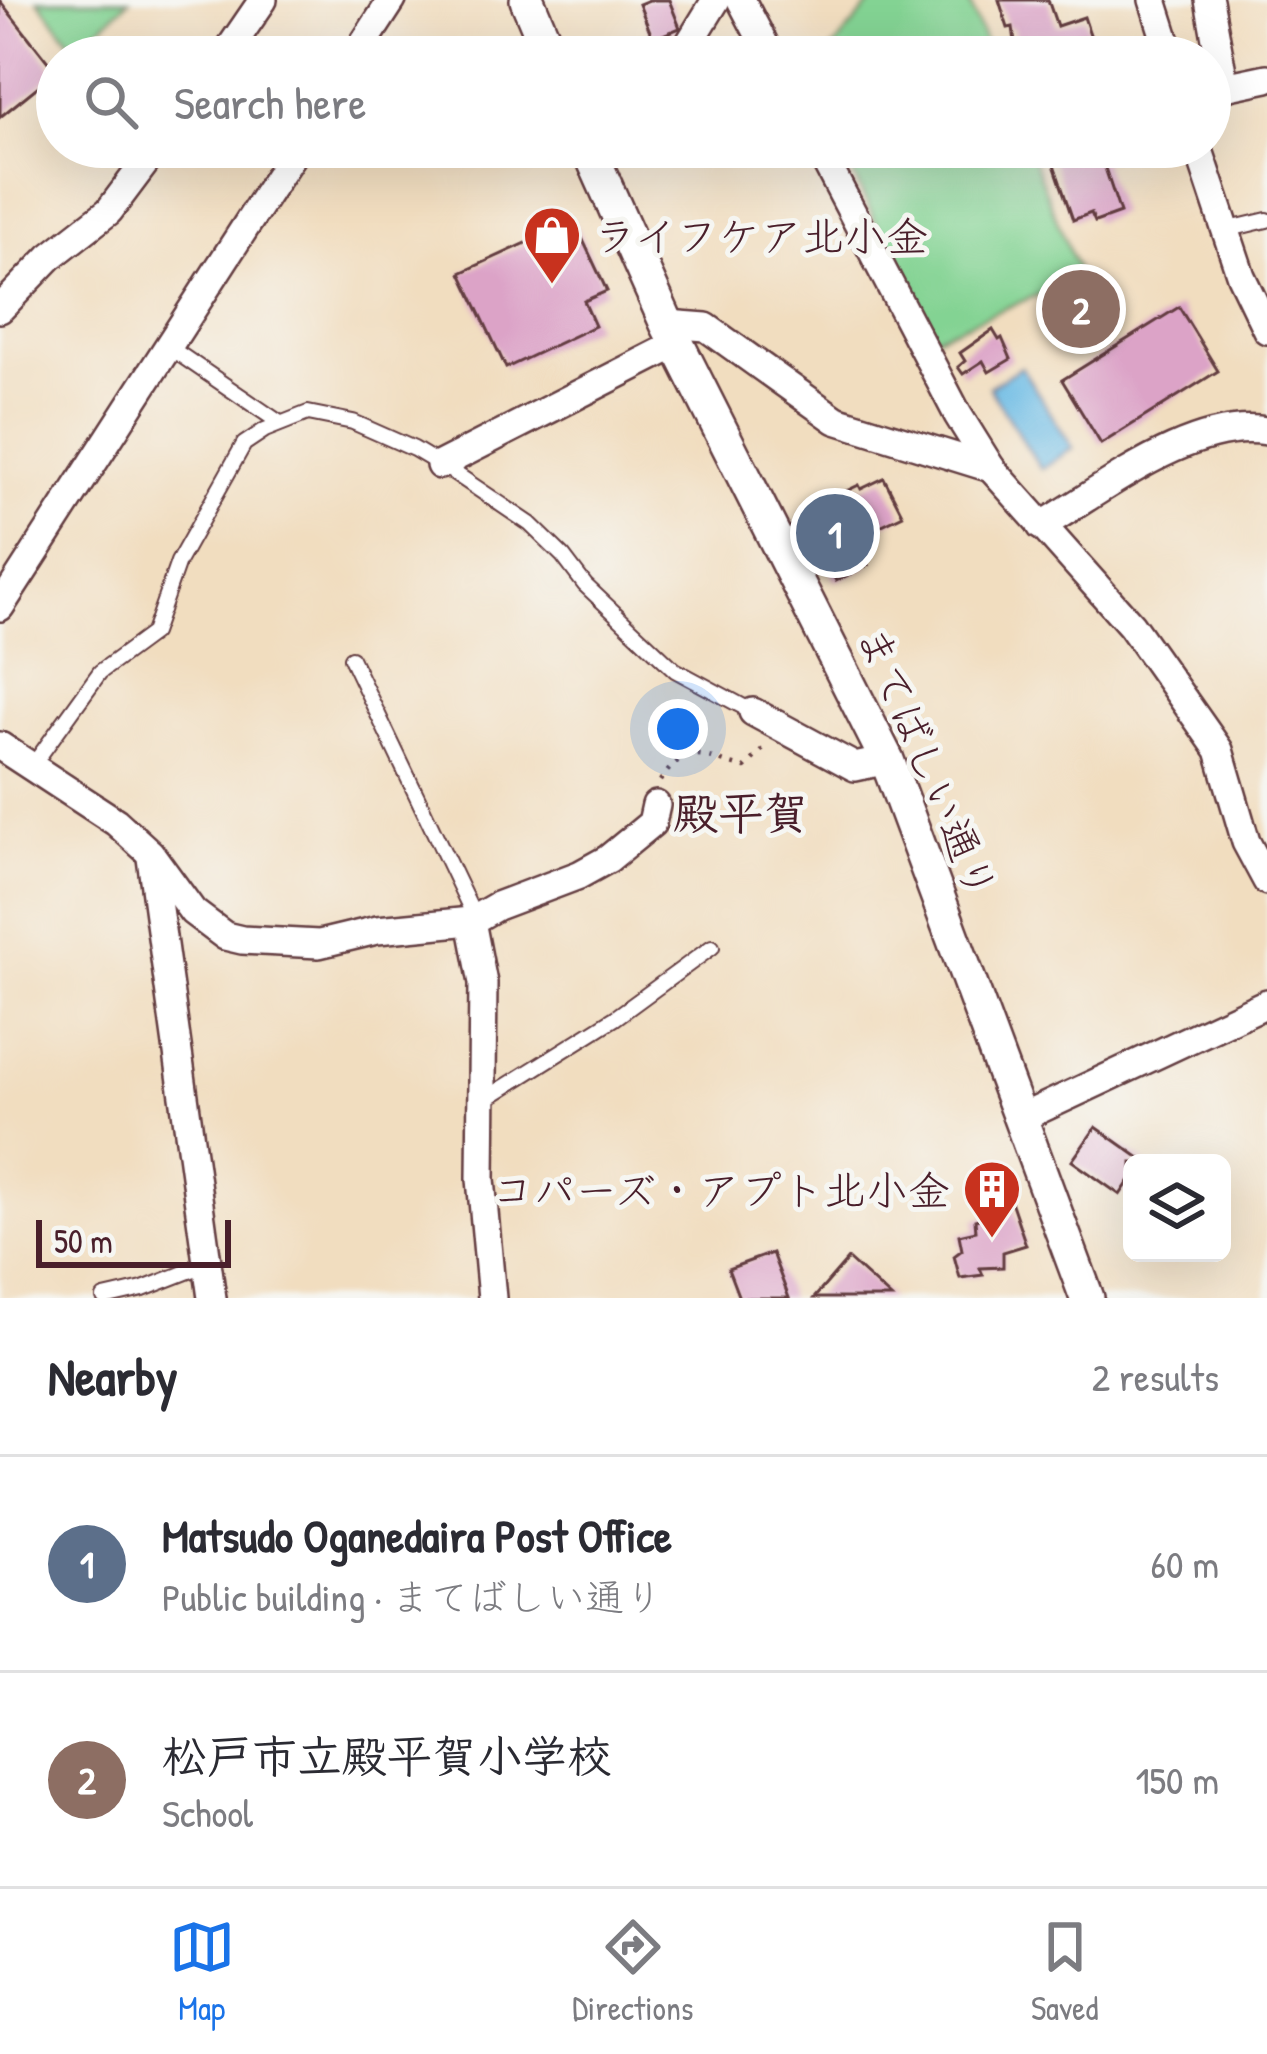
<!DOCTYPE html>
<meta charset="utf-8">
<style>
body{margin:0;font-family:"Patrick Hand","Klee One",sans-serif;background:#f7f7f7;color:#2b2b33}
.controls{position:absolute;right:36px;bottom:36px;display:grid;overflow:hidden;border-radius:18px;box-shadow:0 12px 48px #0002}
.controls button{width:108px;height:108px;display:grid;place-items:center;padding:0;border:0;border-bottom:3px solid #e1e1e2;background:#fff;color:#2b2b33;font:60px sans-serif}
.scale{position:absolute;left:36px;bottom:30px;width:195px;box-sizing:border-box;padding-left:12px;border:6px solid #4a1f2b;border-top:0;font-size:33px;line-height:42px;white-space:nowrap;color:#4a1f2b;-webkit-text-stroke:9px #f6f6f2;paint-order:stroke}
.you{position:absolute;left:678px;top:729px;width:42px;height:42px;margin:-30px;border:9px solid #fff;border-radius:50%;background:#1a73e8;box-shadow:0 0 0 18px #1a73e833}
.badge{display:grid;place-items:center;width:78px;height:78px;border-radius:50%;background:#1a73e8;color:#fff;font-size:39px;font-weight:700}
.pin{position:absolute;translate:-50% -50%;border:6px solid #fff;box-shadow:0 3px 12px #0006}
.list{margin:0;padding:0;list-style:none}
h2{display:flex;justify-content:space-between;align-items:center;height:156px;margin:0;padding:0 48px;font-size:51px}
h2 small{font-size:39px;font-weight:400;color:#7c7c81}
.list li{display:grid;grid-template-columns:78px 1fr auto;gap:36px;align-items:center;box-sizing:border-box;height:216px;padding:0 48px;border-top:3px solid #e1e1e2}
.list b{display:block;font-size:45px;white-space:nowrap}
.list p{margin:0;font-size:39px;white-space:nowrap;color:#7c7c81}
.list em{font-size:39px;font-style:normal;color:#7c7c81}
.icon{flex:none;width:66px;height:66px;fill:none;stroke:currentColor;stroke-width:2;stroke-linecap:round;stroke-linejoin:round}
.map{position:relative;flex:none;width:1267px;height:1298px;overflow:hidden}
.search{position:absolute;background:#fff;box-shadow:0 12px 48px #0002;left:36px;right:36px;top:36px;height:132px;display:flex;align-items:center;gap:30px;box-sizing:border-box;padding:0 42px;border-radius:66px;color:#7c7c81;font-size:45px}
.sheet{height:588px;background:#fff}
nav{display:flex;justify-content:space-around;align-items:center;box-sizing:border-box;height:168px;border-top:3px solid #e1e1e2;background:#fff;font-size:33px;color:#7c7c81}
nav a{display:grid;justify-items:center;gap:6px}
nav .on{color:#1a73e8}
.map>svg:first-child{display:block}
.green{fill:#83d393;stroke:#66795f;stroke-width:3}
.water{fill:#69bae4;stroke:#5a6c88;stroke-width:3}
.building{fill:#dca3c7}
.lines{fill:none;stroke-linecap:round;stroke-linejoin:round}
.service-casing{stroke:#633c41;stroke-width:18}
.minor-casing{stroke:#633c41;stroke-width:32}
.tertiary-casing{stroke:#633c41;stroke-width:38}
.path{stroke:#633c41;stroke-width:4.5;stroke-dasharray:3 9;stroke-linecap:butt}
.service{stroke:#fff;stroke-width:14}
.minor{stroke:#fff;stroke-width:27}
.tertiary{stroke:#fff;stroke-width:33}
.labels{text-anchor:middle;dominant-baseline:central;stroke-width:10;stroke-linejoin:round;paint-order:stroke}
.poi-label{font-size:42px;fill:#4a1f2b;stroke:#f6f6f2;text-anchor:start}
.street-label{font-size:42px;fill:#4a1f2b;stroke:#f6f6f2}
.neighbourhood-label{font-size:45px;font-weight:bold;fill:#4a1f2b;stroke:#f6f6f2}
</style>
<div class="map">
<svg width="1267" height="1298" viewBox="0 0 1267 1298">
<rect width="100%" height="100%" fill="#f6f6f2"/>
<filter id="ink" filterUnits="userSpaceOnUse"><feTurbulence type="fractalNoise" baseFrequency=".00833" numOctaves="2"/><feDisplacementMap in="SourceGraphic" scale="24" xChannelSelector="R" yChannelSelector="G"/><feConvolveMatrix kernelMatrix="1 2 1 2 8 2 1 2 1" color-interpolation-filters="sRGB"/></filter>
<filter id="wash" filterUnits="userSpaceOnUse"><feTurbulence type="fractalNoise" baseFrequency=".004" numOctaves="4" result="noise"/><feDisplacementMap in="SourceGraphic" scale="48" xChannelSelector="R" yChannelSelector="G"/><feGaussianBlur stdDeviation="2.7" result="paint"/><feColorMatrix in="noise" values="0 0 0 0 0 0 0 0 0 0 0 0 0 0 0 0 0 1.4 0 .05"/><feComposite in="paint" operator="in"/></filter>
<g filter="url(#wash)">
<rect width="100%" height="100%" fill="#f1ddbf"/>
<!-- green -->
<g class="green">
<polygon points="38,0 129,0 77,49"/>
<polygon points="874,0 968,0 991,57 826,57"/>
<polygon points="840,147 1028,147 1080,278 931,338"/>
</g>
<!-- water -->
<polygon class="water" points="1021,367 1073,448 1041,469 989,387"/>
<g id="blocks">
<!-- building -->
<g class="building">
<polygon points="649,0 669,0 680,28 653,39 639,4"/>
<polygon points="999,0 1048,0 1057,26 1084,17 1096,52 1083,57 1017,57 1013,27 1008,28"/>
<polygon points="0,1 56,72 0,117"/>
<polygon points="1048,147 1098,147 1120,213 1095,222 1091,213 1073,220"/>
<polygon points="574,221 607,291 584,301 595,326 506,368 461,273"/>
<polygon points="1179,307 1218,371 1101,444 1062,380"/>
<polygon points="993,330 999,340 1002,338 1011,359 989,372 983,361 963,374 958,367 965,361 960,353"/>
<polygon points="884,478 903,515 855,538 868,565 836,581 802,512 859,485 861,489"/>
<polygon points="1096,1127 1147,1163 1132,1163 1132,1177 1120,1195 1072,1161"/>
<polygon points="1011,1201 1026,1245 1003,1252 1003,1267 980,1268 983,1275 960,1278 954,1256 962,1250 959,1235 976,1231 975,1220 991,1216 991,1205"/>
<polygon points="772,1253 789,1298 739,1298 728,1269"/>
<polygon points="848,1259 891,1298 814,1298"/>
</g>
</g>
</g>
<g filter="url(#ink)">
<use href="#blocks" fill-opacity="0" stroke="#633c41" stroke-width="3"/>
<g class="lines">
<defs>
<g id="service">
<polyline points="1225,230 1267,220"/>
<polyline points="169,347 280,423"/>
<polyline points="351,658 475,918"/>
<polyline points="33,765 100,672 153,633 178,562 244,444 265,430 308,413 353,422 414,449 456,474 530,524 563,556 585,585 675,670 753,712"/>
<polyline points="484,1100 615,1018 712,947"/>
<polyline points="104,1298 143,1289 207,1264"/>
</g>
<g id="minor">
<polyline points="741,0 771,57"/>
<polyline points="1153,0 1171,57"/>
<polyline points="1209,0 1225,88"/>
<polyline points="224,57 263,0"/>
<polyline points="355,57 392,0"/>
<polyline points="681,57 716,0"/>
<polyline points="1210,90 1267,78"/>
<polyline points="818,147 958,415 991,468 1131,625 1219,750 1246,842 1267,881"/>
<polyline points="1198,147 1241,276 1267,330"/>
<polyline points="0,309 50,257 109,211 157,147"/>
<polyline points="667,324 706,327 836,420 991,468"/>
<polyline points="440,465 677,344"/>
<path d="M1041 526C1103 490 1193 418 1267 431"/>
<polyline points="0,607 297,147"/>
<polyline points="753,712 855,767 887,760"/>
<polyline points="0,746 116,822 150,853 193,912 225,936 242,940 319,944 377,930 471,921 497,906 579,875 608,859 652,823 656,805"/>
<polyline points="151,858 212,1298"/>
<polyline points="471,921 483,983 481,1179 492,1298"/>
<polyline points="1021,1118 1267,1003"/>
</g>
<g id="tertiary">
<polyline points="527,0 551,57"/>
<polyline points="588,147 667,324 887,760 1087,1298"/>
</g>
</defs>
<!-- service casing -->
<use href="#service" class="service-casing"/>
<!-- minor casing -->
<use href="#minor" class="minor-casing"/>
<!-- tertiary casing -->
<use href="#tertiary" class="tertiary-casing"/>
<!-- path -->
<path class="path" d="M660 781C689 740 702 757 745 768L763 749"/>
<!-- service -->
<use href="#service" class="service"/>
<!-- minor -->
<use href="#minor" class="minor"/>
<!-- tertiary -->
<use href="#tertiary" class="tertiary"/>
</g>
</g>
<!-- icons -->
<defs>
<symbol id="shop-pin" viewBox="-11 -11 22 30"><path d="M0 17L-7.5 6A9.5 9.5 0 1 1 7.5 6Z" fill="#c8321e" stroke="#f6f6f2"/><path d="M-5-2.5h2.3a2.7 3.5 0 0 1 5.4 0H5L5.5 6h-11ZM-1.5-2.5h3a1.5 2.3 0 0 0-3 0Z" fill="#fff"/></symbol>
<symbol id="building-pin" viewBox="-11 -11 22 30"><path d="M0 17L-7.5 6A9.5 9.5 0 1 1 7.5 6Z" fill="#c8321e" stroke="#f6f6f2"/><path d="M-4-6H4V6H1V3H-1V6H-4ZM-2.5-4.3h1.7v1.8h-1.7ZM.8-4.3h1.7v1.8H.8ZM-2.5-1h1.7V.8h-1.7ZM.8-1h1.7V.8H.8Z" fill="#fff"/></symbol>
</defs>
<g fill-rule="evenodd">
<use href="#shop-pin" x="519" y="202" width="66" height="90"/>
<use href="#building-pin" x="959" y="1156" width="66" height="90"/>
</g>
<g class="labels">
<!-- poi labels -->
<g class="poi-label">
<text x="594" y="235">ライフケア北小金</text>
<text x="950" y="1189" text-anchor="end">コパーズ・アプト北小金</text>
</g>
<!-- street labels -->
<g class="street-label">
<text transform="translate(928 762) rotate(67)">まてばしい通り</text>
</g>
<!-- neighbourhood labels -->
<g class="neighbourhood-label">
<text x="741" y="812">殿平賀</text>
</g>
</g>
</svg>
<div class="controls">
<button><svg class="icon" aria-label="layers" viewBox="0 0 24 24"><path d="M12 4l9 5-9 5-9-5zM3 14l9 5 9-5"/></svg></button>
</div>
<div class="scale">50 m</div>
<div class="you"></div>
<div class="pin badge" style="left:835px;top:533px;background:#5c6f8a">1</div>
<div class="pin badge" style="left:1081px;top:309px;background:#8d6e63">2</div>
<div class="search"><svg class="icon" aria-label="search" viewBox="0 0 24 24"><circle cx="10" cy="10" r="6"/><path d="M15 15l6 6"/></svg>Search here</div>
</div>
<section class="sheet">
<h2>Nearby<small>2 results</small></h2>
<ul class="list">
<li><span class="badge" style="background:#5c6f8a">1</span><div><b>Matsudo Oganedaira Post Office</b><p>Public building · まてばしい通り</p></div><em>60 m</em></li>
<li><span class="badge" style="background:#8d6e63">2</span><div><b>松戸市立殿平賀小学校</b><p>School</p></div><em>150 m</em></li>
</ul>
</section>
<nav>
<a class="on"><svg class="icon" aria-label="map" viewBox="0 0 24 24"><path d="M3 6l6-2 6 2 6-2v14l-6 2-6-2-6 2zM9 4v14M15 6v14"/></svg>Map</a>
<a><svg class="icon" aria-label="directions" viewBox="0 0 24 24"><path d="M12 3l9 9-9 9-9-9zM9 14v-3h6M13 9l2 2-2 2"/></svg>Directions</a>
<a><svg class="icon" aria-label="saved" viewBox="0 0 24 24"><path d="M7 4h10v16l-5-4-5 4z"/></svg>Saved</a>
</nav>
